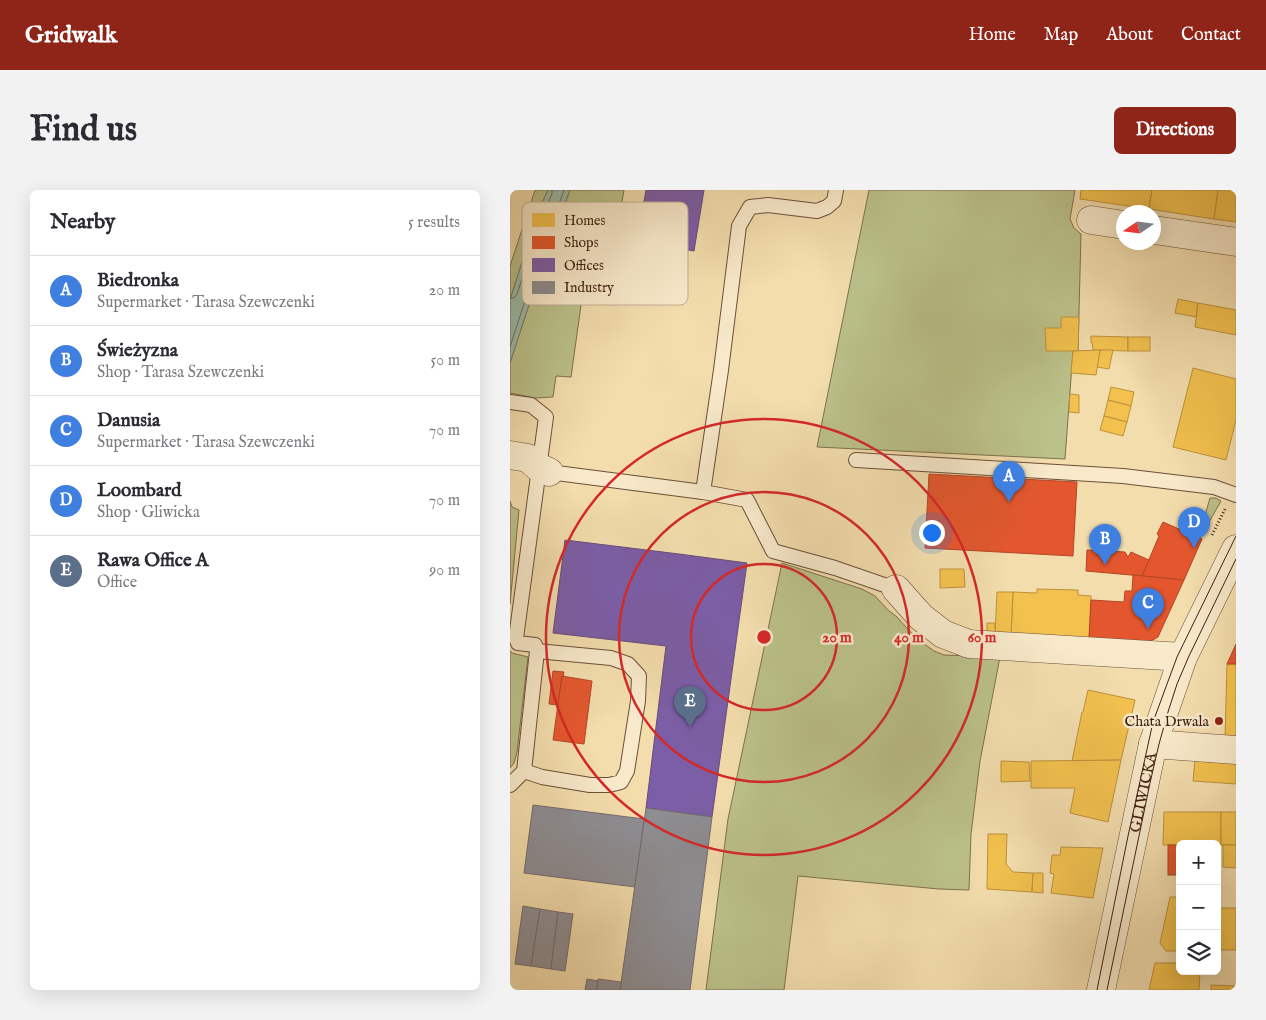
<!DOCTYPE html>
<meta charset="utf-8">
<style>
body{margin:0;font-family:"IM FELL English",serif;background:#f2f2f3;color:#2b2b33}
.controls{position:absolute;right:15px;bottom:15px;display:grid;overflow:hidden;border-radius:8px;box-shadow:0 5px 20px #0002}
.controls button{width:45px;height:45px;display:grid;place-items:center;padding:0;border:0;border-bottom:1px solid #e1e1e2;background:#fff;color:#2b2b33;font:25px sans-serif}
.compass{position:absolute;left:606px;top:15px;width:45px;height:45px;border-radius:50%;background:#fff;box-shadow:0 5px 20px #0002;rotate:257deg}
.you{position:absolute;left:421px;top:342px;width:18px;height:18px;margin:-12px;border:4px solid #fff;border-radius:50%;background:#1a73e8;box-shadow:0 0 0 8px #1a73e833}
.badge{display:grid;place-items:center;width:32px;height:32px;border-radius:50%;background:#8f2418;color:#fff;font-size:16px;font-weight:700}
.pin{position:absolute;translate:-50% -41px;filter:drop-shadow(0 1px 2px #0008)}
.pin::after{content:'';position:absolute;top:26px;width:18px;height:15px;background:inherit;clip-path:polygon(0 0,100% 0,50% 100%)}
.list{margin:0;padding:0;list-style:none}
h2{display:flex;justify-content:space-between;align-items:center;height:65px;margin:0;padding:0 20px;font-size:21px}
h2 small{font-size:16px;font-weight:400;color:#7c7c81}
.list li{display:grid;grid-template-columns:32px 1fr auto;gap:15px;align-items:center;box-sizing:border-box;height:70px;padding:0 20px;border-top:1px solid #e1e1e2}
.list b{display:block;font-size:19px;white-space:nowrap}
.list p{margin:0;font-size:16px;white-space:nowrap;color:#7c7c81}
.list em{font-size:16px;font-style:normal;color:#7c7c81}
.icon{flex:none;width:28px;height:28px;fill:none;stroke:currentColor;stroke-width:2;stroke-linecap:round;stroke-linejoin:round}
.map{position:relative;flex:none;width:726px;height:800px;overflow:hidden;border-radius:8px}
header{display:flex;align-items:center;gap:30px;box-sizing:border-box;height:70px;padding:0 25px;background:#8f2418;color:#fff}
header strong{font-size:24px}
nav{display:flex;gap:28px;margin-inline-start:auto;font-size:18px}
.intro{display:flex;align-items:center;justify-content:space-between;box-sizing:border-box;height:120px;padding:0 30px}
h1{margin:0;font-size:35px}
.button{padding:12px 22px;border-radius:8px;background:#8f2418;color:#fff;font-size:18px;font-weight:700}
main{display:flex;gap:30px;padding:0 30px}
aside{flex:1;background:#fff;border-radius:8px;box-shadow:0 5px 20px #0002}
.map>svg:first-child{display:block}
.green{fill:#bbc18a;stroke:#7e704e}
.water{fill:#9bbca8;stroke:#777d6c}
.homes{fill:#f2c14e;stroke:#bd903c}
.shops{fill:#e4572e;stroke:#b34626}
.offices{fill:#7b5ea7;stroke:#694b7a}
.industry{fill:#8d8d92;stroke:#766c6c}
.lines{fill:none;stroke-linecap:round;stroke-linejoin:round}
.shore{stroke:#6e6e5d;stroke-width:1}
.service-casing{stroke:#6d4e39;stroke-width:16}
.minor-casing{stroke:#6d4e39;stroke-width:29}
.tertiary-casing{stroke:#6d4e39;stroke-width:29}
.path{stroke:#401f12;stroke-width:3;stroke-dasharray:1 2.5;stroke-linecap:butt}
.service{stroke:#f7e9ca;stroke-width:14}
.minor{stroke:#f7e9ca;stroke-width:28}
.tertiary{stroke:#f7e9ca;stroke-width:28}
.tram{stroke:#401f12;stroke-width:1}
.ring{fill:none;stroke:#d62828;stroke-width:2.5}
.poi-dot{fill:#8f2418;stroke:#f7e9ca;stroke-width:2}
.labels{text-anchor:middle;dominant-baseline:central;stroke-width:5;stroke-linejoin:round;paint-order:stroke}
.poi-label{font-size:15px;fill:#401f12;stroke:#f7e9ca;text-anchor:end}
.street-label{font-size:15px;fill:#401f12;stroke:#f7e9ca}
.key{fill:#f7e9ca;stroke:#c0ac93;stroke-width:1}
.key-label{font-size:14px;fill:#401f12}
.centre{fill:#d62828;stroke:#f7e9ca;stroke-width:2.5}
.ring-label{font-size:15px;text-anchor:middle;font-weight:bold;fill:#d62828;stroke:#f7e9ca;stroke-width:5;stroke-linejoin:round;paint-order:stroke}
</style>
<header>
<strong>Gridwalk</strong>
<nav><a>Home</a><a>Map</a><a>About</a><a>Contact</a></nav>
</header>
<div class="intro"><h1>Find us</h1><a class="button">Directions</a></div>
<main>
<aside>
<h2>Nearby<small>5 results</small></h2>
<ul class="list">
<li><span class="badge" style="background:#3f7fe0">A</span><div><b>Biedronka</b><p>Supermarket · Tarasa Szewczenki</p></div><em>20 m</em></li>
<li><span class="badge" style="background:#3f7fe0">B</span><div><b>Świeżyzna</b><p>Shop · Tarasa Szewczenki</p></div><em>50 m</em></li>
<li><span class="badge" style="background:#3f7fe0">C</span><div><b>Danusia</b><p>Supermarket · Tarasa Szewczenki</p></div><em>70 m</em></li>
<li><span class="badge" style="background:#3f7fe0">D</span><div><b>Loombard</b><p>Shop · Gliwicka</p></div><em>70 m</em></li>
<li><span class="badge" style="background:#5c6f8a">E</span><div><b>Rawa Office A</b><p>Office</p></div><em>90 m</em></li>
</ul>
</aside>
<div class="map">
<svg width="726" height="800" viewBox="0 0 726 800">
<rect width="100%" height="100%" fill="#f3ddad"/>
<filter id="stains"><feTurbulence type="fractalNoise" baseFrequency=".004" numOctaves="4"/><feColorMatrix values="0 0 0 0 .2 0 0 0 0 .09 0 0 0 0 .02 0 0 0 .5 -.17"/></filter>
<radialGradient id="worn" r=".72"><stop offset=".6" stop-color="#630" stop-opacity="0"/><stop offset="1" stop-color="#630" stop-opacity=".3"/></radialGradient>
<!-- green -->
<g class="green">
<polygon points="25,0 38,0 28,22 0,110 0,76"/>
<polygon points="60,0 114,0 102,68 78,65 61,187 46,186 43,207 25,208 0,203 0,173 28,87"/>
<polygon points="359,0 565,0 560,29 564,38 571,44 568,161 563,161 555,269 307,257"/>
<polygon points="700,308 706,308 711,311 694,341 691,339"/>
<polygon points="0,311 2,317 9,320 0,414"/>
<polygon points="272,373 352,399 365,406 378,420 387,427 406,448 424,461 434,465 490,467 470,571 461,644 459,700 429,699 288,686 274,800 196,800 218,629"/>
<polygon points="0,461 2,463 18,467 7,562 4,573 0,578"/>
</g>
<!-- water -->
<polygon class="water" points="38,0 60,0 28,87 0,173 0,110 28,22"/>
<!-- homes -->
<g class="homes">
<polygon points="571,0 642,0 639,19 570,9"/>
<polygon points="642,0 708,0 704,29 639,19"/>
<polygon points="708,0 726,0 726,32 704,29"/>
<polygon points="668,109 688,113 686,127 665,123"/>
<polygon points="688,113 726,120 726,145 685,137"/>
<polygon points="551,127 569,127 568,161 536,161 535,138 551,138"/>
<polygon points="581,146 618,147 618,161 583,160 582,152 581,153"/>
<rect x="618" y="147" width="22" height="14"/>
<polygon points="590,160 603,160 599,179 587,177"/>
<polygon points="590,160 586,185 561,183 563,161"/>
<polygon points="683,178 726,189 726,230 716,270 663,257"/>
<polygon points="601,197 624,202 621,216 598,210"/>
<polygon points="560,204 569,205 569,223 559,222"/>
<polygon points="598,210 621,216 617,232 594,226"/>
<polygon points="594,226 617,232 613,246 590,240"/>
<polygon points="430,379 454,379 455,397 430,398"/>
<polygon points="527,399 568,400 568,405 581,406 579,449 501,445 503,402 527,403"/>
<polygon points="487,402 503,402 501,445 485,445"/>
<polygon points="477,433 485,433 485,445 477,444"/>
<polygon points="717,474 726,474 726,549 715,549"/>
<polygon points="578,500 625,510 611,570 562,571 572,522 573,522"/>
<polygon points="611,570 598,632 560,623 565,598 521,598 521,571"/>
<polygon points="685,570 726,572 726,594 683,591"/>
<polygon points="491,571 519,572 520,591 491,592"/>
<polygon points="654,622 711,622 711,655 670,654 670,655 653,655"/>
<rect x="711" y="622" width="15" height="33"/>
<polygon points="478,644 497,644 496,674 503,682 523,683 522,702 477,699"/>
<polygon points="713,655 726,655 726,678 713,677"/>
<polygon points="551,657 593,658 583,708 541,703 544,684 540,683 542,665 550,665"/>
<polygon points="523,683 533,683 533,703 522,702"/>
<polygon points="660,707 670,707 670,761 656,761 650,753"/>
<rect x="707" y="718" width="19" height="42"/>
<polygon points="645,773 670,773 670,781 690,781 689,800 639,800"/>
<polygon points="701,795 726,796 726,800 701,800"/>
</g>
<!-- shops -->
<g class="shops">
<polygon points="419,284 567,292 563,366 415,358"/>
<polygon points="653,332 692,349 674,390 632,386 649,346 647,344"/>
<polygon points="577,360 615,362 618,367 621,362 639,370 632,386 576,381"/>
<polygon points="623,385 674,390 648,447 639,452 579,449 581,410 614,412 615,401 622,401"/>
<polygon points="726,454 726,474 717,474"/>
<polygon points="43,481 54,482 53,487 52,486 48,515 39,514"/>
<polygon points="52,486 82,491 74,554 43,550"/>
<rect x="658" y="655" width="12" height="30"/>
</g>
<!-- offices -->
<g class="offices">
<polygon points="136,0 194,0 184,61 127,51"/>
<polygon points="55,350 169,364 237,373 202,627 136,618 156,456 43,443"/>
</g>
<!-- industry -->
<g class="industry">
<polygon points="23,615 134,629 125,697 14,683"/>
<polygon points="136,618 202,627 180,800 110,800"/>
<polygon points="13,716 30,719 21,776 5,774"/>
<polygon points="30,719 48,722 41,779 21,776"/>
<polygon points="48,722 63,724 55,781 41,779"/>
<polygon points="77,789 88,791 87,800 75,800"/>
<polygon points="88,789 111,792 110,800 87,800"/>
</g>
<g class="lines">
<!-- shore -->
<g class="shore">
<polyline points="0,108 4,108 7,104 33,24 42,4 42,0"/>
<polyline points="0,157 23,86 54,0"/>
</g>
<defs>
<g id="service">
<polyline points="0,212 21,215 36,227 6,448 8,453 25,455 27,461 14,581 0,595"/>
<polyline points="346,270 613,286 704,297 726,305"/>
<polyline points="39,282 193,302 237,310 263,361 325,378 386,399"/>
<polyline points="193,302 211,180 229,36 240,17 258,15 307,21 317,17 324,11 326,0"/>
<polyline points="14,581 32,587 80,595 99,595 111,592 117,581 128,511 129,486 118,474 101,468 27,461"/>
</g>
<g id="minor">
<polyline points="581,30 614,35"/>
<polyline points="644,40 726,52"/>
<polyline points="0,265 18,268 28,277 39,282"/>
<polyline points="386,399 411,427 433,444 459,454 673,467"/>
<polyline points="643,554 726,560"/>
</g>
<g id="tertiary">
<path id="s1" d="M591 800 643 554 673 467 726 359"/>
</g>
</defs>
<!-- service casing -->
<use href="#service" class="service-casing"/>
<!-- minor casing -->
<use href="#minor" class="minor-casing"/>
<!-- tertiary casing -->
<use href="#tertiary" class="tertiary-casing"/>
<!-- path -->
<polyline class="path" points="702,345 715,319"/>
<!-- service -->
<use href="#service" class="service"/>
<!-- minor -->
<use href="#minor" class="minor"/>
<!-- tertiary -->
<use href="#tertiary" class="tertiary"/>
<!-- tram -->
<g class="tram">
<polyline points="587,800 618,646 643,532 667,467 726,346"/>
<polyline points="597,800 640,593 649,554 658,522 667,494 679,466 726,369"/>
</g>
</g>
<!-- distance rings -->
<g class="ring">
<circle cx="254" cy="447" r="73"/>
<circle cx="254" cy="447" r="145"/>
<circle cx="254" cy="447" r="218"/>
</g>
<!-- markers -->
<circle class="poi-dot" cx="709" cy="531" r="5"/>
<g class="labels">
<!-- poi labels -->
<g class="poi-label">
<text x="699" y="531">Chata Drwala</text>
</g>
<!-- street labels -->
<g class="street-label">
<text stroke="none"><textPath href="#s1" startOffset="202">GLIWICKA</textPath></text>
</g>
</g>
<!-- legend -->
<rect x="12" y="12" width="166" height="103" rx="8" class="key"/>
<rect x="22" y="23" width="23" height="14" fill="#f2c14e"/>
<rect x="22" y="46" width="23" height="13" fill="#e4572e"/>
<rect x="22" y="68" width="23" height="14" fill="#7b5ea7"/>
<rect x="22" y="91" width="23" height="13" fill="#8d8d92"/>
<g class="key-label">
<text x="54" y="35">Homes</text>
<text x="54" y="57">Shops</text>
<text x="54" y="80">Offices</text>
<text x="54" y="102">Industry</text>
</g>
<circle cx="254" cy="447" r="8" class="centre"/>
<g class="ring-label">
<text x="327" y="452">20 m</text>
<text x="399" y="452">40 m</text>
<text x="472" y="452">60 m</text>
</g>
<rect width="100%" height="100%" filter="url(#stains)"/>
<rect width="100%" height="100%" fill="url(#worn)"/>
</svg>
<div class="controls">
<button>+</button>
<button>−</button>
<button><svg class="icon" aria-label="layers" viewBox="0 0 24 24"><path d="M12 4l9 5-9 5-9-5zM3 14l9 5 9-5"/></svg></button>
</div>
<svg class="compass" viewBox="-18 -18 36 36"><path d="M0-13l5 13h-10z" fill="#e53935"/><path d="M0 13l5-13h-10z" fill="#7c7c81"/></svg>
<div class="you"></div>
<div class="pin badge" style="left:499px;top:312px;background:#3f7fe0">A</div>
<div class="pin badge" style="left:595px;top:375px;background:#3f7fe0">B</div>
<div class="pin badge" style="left:638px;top:439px;background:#3f7fe0">C</div>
<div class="pin badge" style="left:684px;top:358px;background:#3f7fe0">D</div>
<div class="pin badge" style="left:180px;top:537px;background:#5c6f8a">E</div>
</div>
</main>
